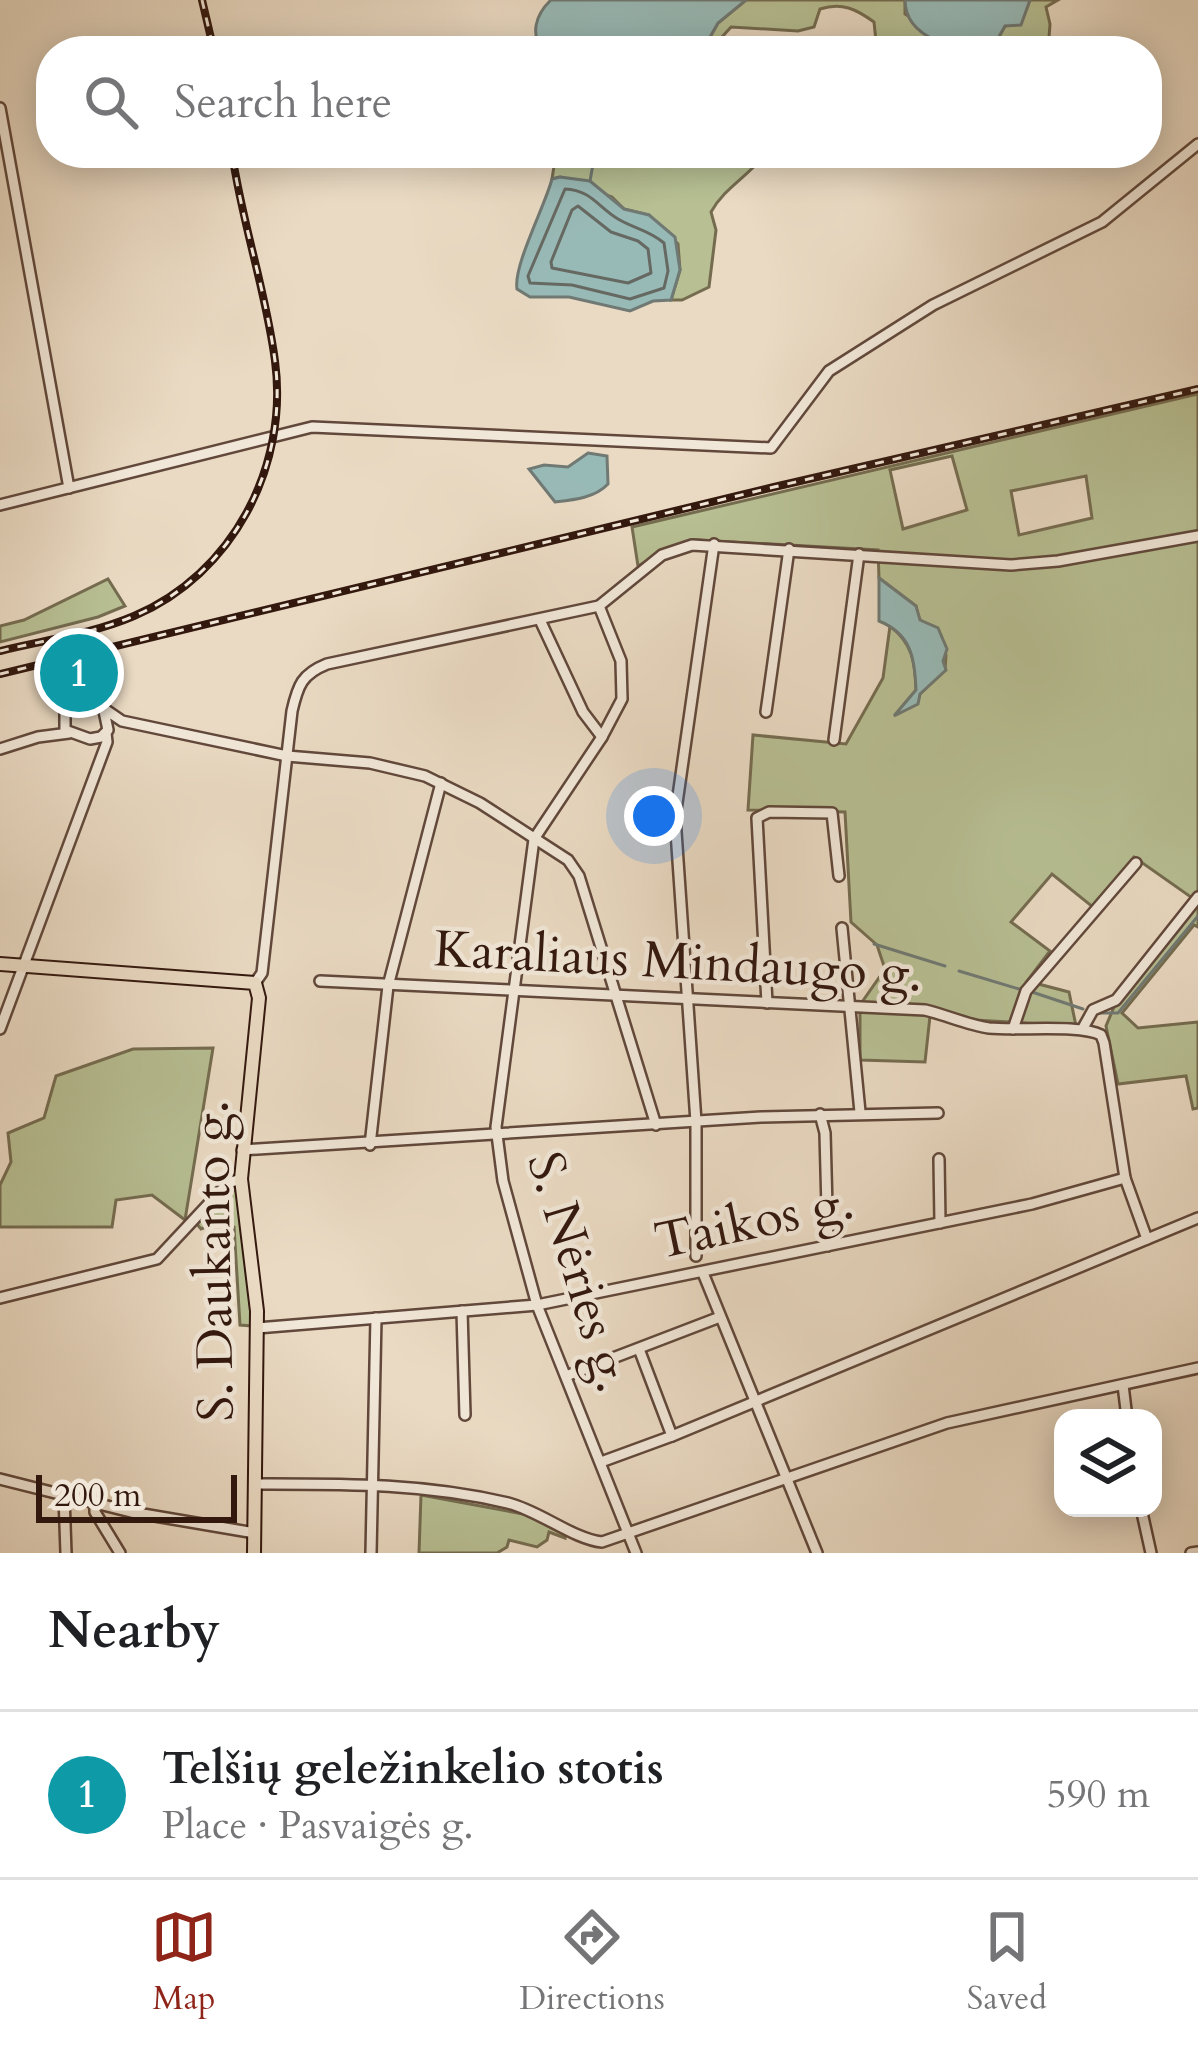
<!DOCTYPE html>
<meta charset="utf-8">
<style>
body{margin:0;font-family:Cardo,serif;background:#f6f6f6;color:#202124}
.controls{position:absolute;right:36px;bottom:36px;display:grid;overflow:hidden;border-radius:24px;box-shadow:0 6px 30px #0003}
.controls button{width:108px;height:108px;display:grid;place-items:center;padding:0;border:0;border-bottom:3px solid #e0e0e0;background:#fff;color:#202124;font:60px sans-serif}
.scale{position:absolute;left:36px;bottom:30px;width:201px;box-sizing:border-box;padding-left:12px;border:6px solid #33180e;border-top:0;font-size:33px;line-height:42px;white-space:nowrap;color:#33180e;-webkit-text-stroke:9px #f1e7d8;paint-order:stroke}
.you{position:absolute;left:654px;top:816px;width:42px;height:42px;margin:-30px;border:9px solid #fff;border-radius:50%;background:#1a73e8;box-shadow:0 0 0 18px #1a73e833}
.badge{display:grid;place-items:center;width:78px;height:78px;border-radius:50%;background:#8f2418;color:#fff;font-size:39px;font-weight:700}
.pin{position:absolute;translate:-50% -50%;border:6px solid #fff;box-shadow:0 3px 12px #0006}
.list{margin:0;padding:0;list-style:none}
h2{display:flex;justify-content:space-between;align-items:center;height:156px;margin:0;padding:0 48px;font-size:51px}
h2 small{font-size:39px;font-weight:400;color:#757577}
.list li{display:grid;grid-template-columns:78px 1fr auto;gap:36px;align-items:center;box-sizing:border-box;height:168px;padding:0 48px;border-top:3px solid #e0e0e0}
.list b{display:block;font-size:45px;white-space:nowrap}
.list p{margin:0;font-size:39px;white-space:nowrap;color:#757577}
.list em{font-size:39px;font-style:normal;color:#757577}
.icon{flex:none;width:66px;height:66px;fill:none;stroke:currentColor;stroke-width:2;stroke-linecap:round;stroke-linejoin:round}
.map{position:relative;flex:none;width:1198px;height:1553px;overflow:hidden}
.search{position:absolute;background:#fff;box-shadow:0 6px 30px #0003;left:36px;right:36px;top:36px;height:132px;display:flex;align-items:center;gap:30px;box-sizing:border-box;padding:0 42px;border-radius:48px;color:#757577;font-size:45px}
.sheet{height:324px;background:#fff}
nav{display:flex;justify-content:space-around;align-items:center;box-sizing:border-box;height:168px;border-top:3px solid #e0e0e0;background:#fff;font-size:33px;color:#757577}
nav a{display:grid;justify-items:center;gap:6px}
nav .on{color:#8f2418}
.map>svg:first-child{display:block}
.green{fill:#b7bf93;stroke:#756c50;stroke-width:3;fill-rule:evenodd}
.water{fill:#98bab7;stroke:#707973;stroke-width:3}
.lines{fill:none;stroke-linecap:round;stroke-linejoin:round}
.shore{stroke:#666962;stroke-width:3}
.stream{stroke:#707973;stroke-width:3}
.minor-casing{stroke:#61483b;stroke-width:14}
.major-casing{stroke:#33180e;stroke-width:16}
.minor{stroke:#f1e7d8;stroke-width:9}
.major{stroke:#eadac3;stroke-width:12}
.rail-casing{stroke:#33180e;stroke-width:8}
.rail{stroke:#f1e7d8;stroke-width:3;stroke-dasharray:9;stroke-linecap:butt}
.labels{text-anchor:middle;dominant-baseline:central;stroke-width:9;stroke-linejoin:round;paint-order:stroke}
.street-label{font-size:51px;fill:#33180e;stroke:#f1e7d8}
</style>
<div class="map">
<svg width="1198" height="1553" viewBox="0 0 1198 1553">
<rect width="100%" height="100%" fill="#eadac3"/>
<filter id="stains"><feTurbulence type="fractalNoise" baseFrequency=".00167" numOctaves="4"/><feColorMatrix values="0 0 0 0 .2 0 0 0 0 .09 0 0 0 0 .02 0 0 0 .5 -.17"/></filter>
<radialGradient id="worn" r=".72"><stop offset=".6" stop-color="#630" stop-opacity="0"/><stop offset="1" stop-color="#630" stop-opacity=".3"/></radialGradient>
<!-- green -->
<g class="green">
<path d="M746 0H905V14L963 51H871L876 41 874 22C856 9 842 2 820 9L814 27 798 31 731 27 722 37 725 51H702L718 23Z"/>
<path d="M1030 0H1058L1046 7 1050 24 1048 51H991L1005 26C1024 23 1023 17 1030 0Z"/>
<path d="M556 153H766C749 176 725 187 711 212L716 230 709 287 682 300H671L680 270 678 244 649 215 624 209 612 197 560 177 552 179Z"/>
<path d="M1198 394V902L1134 857 1094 908 1052 874 1011 922 1050 951 1027 981 1069 992 1076 1026 975 1020 931 1007 925 1062 860 1060V1005L885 969 877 945 851 922 845 812 748 810 753 735 846 744 883 678 890 626C913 644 915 662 916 690L895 715 917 704 920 694 945 670 946 655 918 617 916 606 879 578 878 550 696 540 673 546 638 566 632 527ZM952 456 967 510 903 529 890 470ZM1086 476 1092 518 1019 535 1011 491Z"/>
<polygon points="108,579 125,606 98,617 0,642 0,626 24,620"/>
<polygon points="1198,905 1198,927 1194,925 1122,1013 1138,1028 1198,1022 1198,1108 1193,1109 1186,1076 1118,1084 1106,1026 1114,1007"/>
<polygon points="213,1048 185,1220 152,1195 116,1200 112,1227 0,1227 0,1185 11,1162 8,1133 44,1118 56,1076 133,1049"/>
<polygon points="228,1187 237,1192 253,1326 240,1325 234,1227 214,1224 201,1229 196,1223"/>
<polygon points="421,1495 539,1517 565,1532 565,1538 549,1532 547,1540 537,1547 509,1540 507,1547 497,1553 419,1553"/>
</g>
<!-- water -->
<g class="water">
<path d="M551 0H746L718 23 702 51H544C529 35 536 14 551 0Z"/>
<path d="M905 0H1030L1021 25 1005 26 991 51C959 51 905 40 905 0Z"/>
<path d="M560 177 590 181 624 209 649 215 675 237 680 270 671 300 653 301 630 311 569 297H530L517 289C513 266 545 206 552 179Z"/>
<path d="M588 453 607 456 608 484C595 498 573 500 555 502L529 469 544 465 568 467Z"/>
<path d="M879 578 916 606 920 620 938 628 947 649 943 661 946 670 920 694 918 704 894 716 916 690C915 658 911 634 879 621Z"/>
</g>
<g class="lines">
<!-- shore -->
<g class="shore">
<path d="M565 189C591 190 598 207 618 219 635 229 649 230 664 243L668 271 664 288 630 299 572 285 530 283 528 276Z"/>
<polygon points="578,206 611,232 638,241 648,249 651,273 628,283 552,268 551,262 572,210"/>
</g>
<!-- stream -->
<g class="stream">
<polyline points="590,181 595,153"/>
<polyline points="874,944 945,966"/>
<polyline points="959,971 1019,989"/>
<polyline points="1032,992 1083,1009"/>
<polyline points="1099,1013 1118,1013 1198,916"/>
</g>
<defs>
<g id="minor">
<polyline points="0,108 69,488"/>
<polyline points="0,505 312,427 771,448 829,371 933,305 1102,222 1198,144"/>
<polyline points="599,606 621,661 622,699 602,737 534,839 496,1127 503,1181 537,1305 636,1553"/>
<polyline points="540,620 583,712 602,737"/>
<polyline points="104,711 108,730 101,737 90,739 65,730 65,707 90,699 122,721 287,756 370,763 425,776 480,803 568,860 579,876 656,1125"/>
<polyline points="766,712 789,549"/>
<polyline points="834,740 859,554"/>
<polyline points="0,749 38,737 69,733"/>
<polyline points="842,928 860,1112"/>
<path d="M320 981 925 1010C946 1015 968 1025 989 1028 1018 1031 1080 1024 1101 1035L1104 1043 1125 1178"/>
<path d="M255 983 262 973 292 711C298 685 302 674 327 664L599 606 662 555 692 545 1011 565 1058 561 1198 536"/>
<polyline points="767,1003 757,818 769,812 832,813 839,876"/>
<polyline points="1083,1028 1093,1010 1116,1000 1198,897"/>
<polyline points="0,1029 107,742 106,733"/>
<polyline points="1013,1029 1026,991 1136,863"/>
<polyline points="820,1114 825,1133 828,1246"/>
<polyline points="370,1145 388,986 441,783"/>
<polyline points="242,1150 761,1117 938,1113"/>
<polyline points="939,1159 940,1223"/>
<polyline points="696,1256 696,1122 675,817 714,544"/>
<polyline points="703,1273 817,1553"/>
<polyline points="0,1298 157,1259 228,1183 241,1179"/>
<polyline points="462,1311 465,1415"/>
<polyline points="257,1328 537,1305 1032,1204 1125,1178 1147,1239"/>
<polyline points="566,1376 720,1317"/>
<polyline points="1123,1385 1127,1418"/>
<polyline points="672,1436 1198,1218"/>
<polyline points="601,1462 672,1436 639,1349"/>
<polyline points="0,1479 131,1512 255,1533"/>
<path d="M256 1484C344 1484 422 1483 508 1503 540 1511 573 1539 602 1542L947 1423 1198 1368"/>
<polyline points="64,1496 66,1553"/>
<polyline points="95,1505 95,1512 120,1553"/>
<polyline points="1141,1508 1151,1553"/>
<polyline points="371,1553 376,1318"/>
<polyline points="1191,1553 1198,1552"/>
</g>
<polyline id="major" points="0,964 255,983 259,998 241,1179 257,1311 254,1553"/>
</defs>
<!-- minor casing -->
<use href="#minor" class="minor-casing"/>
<!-- major casing -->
<use href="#major" class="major-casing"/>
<!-- minor -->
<use href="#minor" class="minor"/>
<!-- major -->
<use href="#major" class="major"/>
<defs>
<g id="rail">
<polyline points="202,0 214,51"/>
<path d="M0 651C44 640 92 634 134 616 233 574 289 466 275 361 266 291 242 223 232 153"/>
<polyline points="0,674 774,487 1198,389"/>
</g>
</defs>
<!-- rail casing -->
<use href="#rail" class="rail-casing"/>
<!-- rail -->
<use href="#rail" class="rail"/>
</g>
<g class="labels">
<!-- street labels -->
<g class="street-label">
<text transform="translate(678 962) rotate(3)">Karaliaus Mindaugo g.</text>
<text transform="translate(754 1222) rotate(-12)">Taikos g.</text>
<text transform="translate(214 1261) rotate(-91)">S. Daukanto g.</text>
<text transform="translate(579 1272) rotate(73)">S. Nėries g.</text>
</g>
</g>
<rect width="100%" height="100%" filter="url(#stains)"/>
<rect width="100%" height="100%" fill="url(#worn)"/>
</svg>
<div class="controls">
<button><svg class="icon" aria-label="layers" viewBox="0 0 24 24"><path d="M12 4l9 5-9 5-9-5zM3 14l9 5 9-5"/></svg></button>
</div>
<div class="scale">200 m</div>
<div class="you"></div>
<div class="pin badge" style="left:79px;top:673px;background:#0f9aa8">1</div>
<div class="search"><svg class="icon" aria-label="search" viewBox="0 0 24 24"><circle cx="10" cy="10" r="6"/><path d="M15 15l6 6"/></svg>Search here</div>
</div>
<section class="sheet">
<h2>Nearby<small></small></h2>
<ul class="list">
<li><span class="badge" style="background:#0f9aa8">1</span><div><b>Telšių geležinkelio stotis</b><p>Place · Pasvaigės g.</p></div><em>590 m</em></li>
</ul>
</section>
<nav>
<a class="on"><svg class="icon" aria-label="map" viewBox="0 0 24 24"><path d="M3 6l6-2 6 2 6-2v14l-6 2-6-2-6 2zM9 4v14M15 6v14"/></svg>Map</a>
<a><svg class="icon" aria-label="directions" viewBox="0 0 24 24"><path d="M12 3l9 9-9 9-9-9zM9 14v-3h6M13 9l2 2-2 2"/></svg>Directions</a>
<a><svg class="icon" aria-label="saved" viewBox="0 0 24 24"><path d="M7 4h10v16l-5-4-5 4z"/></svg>Saved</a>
</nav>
